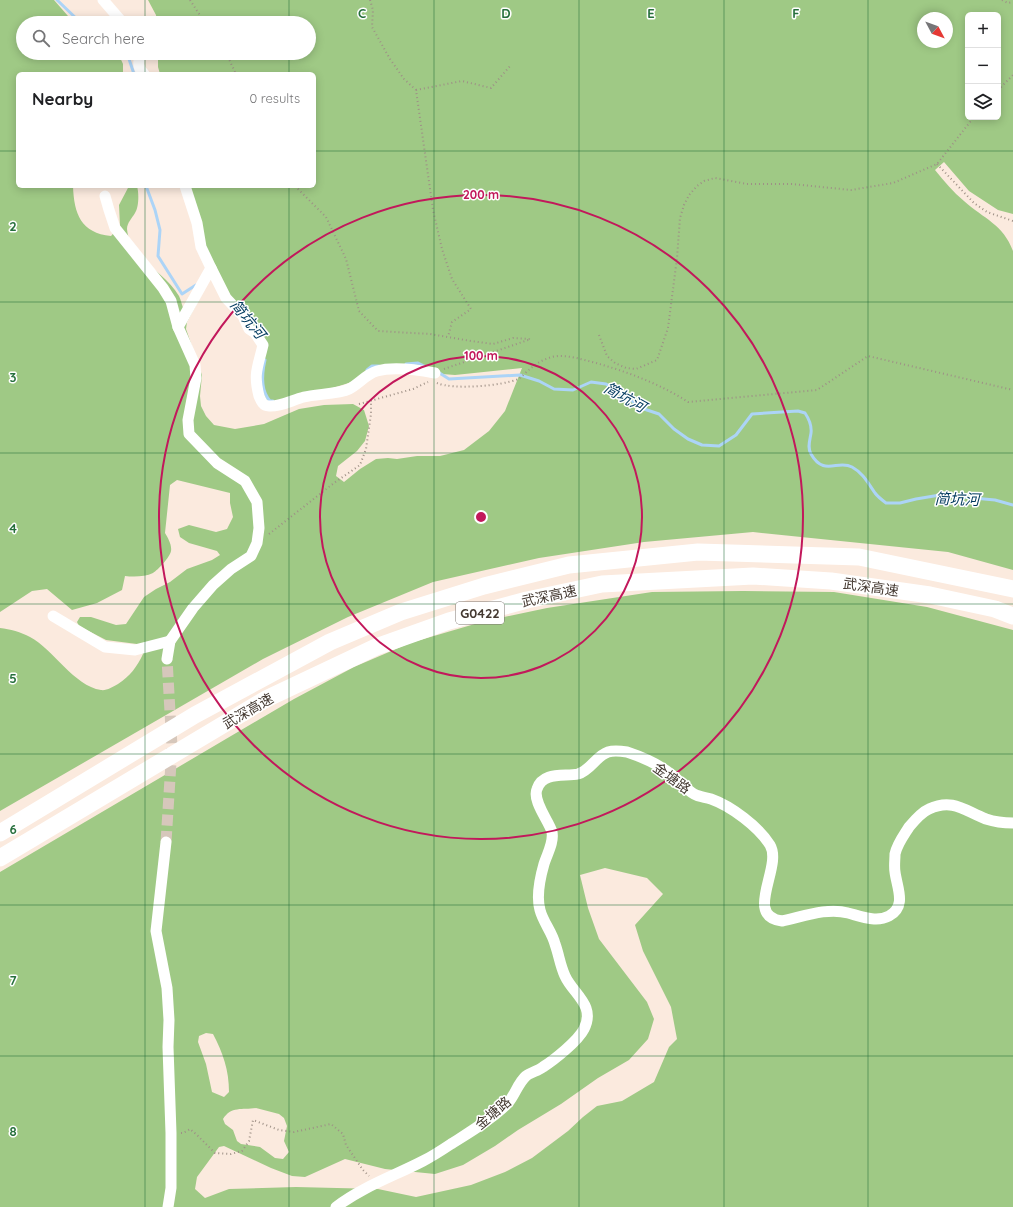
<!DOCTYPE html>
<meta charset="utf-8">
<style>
body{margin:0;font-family:Quicksand,"Noto Sans SC",sans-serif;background:#f2f2f2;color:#202124}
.controls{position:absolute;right:12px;top:12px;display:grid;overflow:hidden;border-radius:6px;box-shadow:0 2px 10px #0003}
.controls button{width:36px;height:36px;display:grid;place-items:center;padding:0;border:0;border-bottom:1px solid #e0e0e0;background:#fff;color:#202124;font:20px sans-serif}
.compass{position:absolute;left:917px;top:12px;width:36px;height:36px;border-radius:50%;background:#fff;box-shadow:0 2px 10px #0003;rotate:131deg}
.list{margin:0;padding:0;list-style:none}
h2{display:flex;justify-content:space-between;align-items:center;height:52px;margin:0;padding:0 16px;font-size:17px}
h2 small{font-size:13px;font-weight:400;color:#757577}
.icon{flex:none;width:22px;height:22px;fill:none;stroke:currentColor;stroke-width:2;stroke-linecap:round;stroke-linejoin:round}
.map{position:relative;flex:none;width:1013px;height:1207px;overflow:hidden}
.search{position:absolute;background:#fff;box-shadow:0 2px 10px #0003;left:16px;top:16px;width:300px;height:44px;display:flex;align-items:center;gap:10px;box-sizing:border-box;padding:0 14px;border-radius:22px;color:#757577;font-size:15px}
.panel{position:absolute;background:#fff;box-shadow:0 2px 10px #0003;left:16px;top:72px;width:300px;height:116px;border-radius:6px}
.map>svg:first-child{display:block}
.green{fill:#9fc985;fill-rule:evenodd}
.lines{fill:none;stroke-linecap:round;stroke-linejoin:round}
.stream{stroke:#acd4f7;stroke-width:3}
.minor-tunnel{stroke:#d6c7bb;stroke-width:11;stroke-dasharray:11 5.5;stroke-linecap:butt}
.path{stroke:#9e9086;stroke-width:2;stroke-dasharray:1 3;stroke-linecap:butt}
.minor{stroke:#fff;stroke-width:11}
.highway{stroke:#fff;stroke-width:17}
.grid{fill:none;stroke:#266f3c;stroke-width:1;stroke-opacity:0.55}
.ring{fill:none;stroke:#c2185b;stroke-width:2}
.labels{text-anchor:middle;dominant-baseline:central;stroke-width:3;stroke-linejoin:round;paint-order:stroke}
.shield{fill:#fff;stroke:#7c746f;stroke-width:1}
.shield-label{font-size:13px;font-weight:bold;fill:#443931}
.street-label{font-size:14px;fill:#443931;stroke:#fff}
.water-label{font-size:15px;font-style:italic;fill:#00395d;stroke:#fff}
.grid-label{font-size:13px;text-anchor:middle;font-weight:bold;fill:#266f3c;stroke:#fff;stroke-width:3;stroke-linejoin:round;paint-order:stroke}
.centre{fill:#c2185b;stroke:#fff;stroke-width:2}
.ring-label{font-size:12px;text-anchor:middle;font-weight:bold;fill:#c2185b;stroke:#fff;stroke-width:3;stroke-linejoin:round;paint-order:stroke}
</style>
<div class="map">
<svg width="1013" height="1207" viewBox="0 0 1013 1207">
<rect width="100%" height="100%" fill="#fbeade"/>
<!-- green -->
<g class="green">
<path d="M0 0H54L68 16 76 23H23V53H118L123 64V74H18V186H73C74 214 81 233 111 236L120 226 119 205 129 186H137C139 193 139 207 135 213 132 218 127 223 127 229 129 257 166 273 179 296 181 300 182 306 184 310L208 264 182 186H314V74H160L158 67V53H309V23H157L156 15 148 0H1013V214L998 210 969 191 944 162 935 170C944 181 953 192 964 201 984 219 1003 224 1013 251V570L948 552 753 532 644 542 539 558 433 582 348 617 263 659 0 811V628C10 629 21 632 30 637 53 649 74 686 101 690 106 691 113 687 118 684 130 676 137 667 143 654L137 644 106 640 79 626 77 622 80 617H91L116 625 126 624 144 597 156 589 170 582 187 569 212 560 220 555 217 551 189 543 180 537 178 529 189 525 216 532 227 529 233 517 230 503V493L177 480 170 485 165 533C168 538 172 545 171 551 170 557 158 570 153 573 145 577 133 577 125 576L122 590 97 603 72 610 47 589 32 591 0 612ZM968 15H998V117H968ZM923 18H947V42H923ZM210 279 217 282 261 345 257 394 269 408 390 370 455 375 522 368 505 411 489 431 464 450 440 456H417L397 459 388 458 376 459 360 469 344 482 336 476 338 466 357 451 365 441 369 426 364 410 353 404 324 405 299 409 264 424 235 429 214 425 206 416 201 406 200 396 202 375 186 329 187 322Z"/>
<path d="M743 591 834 592 927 607 1013 630V1207H0V872L294 699 354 667 410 643 485 621 547 608 652 592ZM605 868 647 878 663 894 635 925 643 951 671 1007 677 1039 669 1047 654 1082 622 1101 597 1106 583 1117 568 1131 532 1158 505 1172 471 1185 416 1197 378 1189 296 1187 229 1189 205 1198 195 1189 197 1177 219 1147 224 1146 271 1168 292 1176 305 1177 345 1159 385 1169 435 1174 463 1165 495 1146 518 1130 561 1104 598 1078 629 1060 648 1039 654 1019 647 1002 599 939 588 908 580 875ZM206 1033 213 1034C223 1053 229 1070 229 1092L224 1097 212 1092 206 1064 198 1042 199 1036ZM256 1108 279 1114 284 1118 287 1126 284 1141 289 1152 283 1159 275 1158 260 1147 241 1144 237 1141 233 1130 225 1124 223 1119C231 1106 242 1110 256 1108Z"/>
</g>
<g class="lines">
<!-- stream -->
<g class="stream">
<polyline points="57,0 81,23"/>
<polyline points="127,53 134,74"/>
<polyline points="146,186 155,210 160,230 158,256 182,294 196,285"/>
<path d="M265 360C262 373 260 390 270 401H273"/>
<polyline points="406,364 418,363 426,367"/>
<polyline points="367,370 372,366 379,366"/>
<path d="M438 372 449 379 520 375 539 381 554 389 573 390 591 382 606 384 644 409 659 414 674 429 688 439 702 445 719 446 736 435 752 414 798 411 805 413C809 419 812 425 811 433 810 440 807 448 811 454 824 477 838 459 852 467 863 473 868 483 875 493 878 497 882 500 886 503H900L916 499 940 495 995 500 1013 505"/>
</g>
<!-- minor-tunnel -->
<polyline class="minor-tunnel" points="166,842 172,747 167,659"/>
<!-- path -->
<g class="path">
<polyline points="190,0 205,23"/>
<polyline points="370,0 373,10 372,27 390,59 404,79 416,90 433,210 442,249 452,279 471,309 452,322 448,337"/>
<polyline points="1002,0 1008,3 1013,2"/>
<polyline points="226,53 236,74"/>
<polyline points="416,90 462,81 491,88 511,65"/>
<polyline points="998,90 1013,75"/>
<polyline points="937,164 974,203 987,212 1013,221"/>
<polyline points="295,186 326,217 346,259 359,311 378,331 430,334 471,341 493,344 513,338 530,339"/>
<polyline points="599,335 607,356 615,363 626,368 636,369 657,360 668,328 677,258 680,218 684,205 689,195 697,186 704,181 715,178 747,184 792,184 851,190 893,183 937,164 974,117"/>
<polyline points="444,369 531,339"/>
<path d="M437 383C453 390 502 386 518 379 522 377 526 372 530 369 538 362 549 356 560 356 572 356 584 360 596 363 628 372 660 384 688 402L817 390 868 356 1013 390"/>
<polyline points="359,404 413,389 428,382"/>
<polyline points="269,534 334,483 360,465 366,449 371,414 371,400"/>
<polyline points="181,1133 183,1133 190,1129 197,1135 215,1153 231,1154 242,1151 249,1141 253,1120 279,1130 294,1132 331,1124 343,1134 346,1145 363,1170 369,1176"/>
</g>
<!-- minor -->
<g class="minor">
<polyline points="103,0 123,23"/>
<path d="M141 53C138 62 137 67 144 74"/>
<polyline points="185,186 197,223 201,247 211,268"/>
<polyline points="105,196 109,210 115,228 163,288 171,301 178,327"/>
<polyline points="53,616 105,647 135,650 170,641"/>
<path d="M167 659 170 641 193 608 213 585 231 569 251 556 257 543 259 528 257 502 245 481 217 463 189 434 188 420 196 378 195 365 178 327 211 268 226 298 243 316 249 329 255 333 263 345C258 367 253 373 259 396 261 401 263 406 269 406 281 407 292 400 304 397 316 394 339 394 349 389 359 384 366 374 377 371 394 366 419 370 435 373"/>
<polyline points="166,842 156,931 167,988 169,1020 168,1047 171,1133 171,1188 168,1207"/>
<path d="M336 1207C362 1187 394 1176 423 1161 433 1156 442 1150 451 1144 470 1132 492 1119 508 1103 515 1095 518 1083 526 1076 531 1072 538 1071 543 1067 554 1060 578 1041 584 1029 596 1005 573 994 565 976 560 965 559 955 555 944 552 932 543 922 540 910 536 896 540 878 544 864 547 854 554 843 552 832 549 821 532 801 537 789 543 771 565 777 578 774 591 770 596 756 608 752 614 750 621 751 627 752 642 757 660 765 672 775 680 781 685 789 694 794 699 797 705 797 711 799 731 806 759 827 770 845 783 867 743 916 782 921 802 917 827 907 848 913 860 916 876 923 889 916 907 906 897 888 895 872 894 866 895 860 895 854 897 844 904 835 909 827 914 821 922 812 929 809 953 798 965 811 986 819 995 822 1004 823 1013 823"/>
</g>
<!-- highway -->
<g class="highway">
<polyline points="0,833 195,715 330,642 401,612 484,586 569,565 698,552 859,557 1013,589"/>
<polyline points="0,858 266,699 376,647 449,621 527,600 602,584 753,576 831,581 930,595 995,609 1013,616"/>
</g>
</g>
<!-- grid -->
<path class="grid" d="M145 0V23M289 0V23M434 0V1207M579 0V1207M724 0V1207M868 0V1207M145 53V74M289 53V74M0 151H18M314 151H1013M145 186V1207M289 186V1207M0 302H1013M0 453H1013M0 604H1013M0 754H1013M0 905H1013M0 1056H1013"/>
<!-- distance rings -->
<g class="ring">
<circle cx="481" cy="517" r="161"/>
<circle cx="481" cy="517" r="322"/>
</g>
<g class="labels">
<!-- shield labels -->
<rect class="shield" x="456" y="602" width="48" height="22" rx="3"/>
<g class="shield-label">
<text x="480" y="613">G0422</text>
</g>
<!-- street labels -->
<g class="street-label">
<text transform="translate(871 587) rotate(8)">武深高速</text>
<text transform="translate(549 596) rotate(-12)">武深高速</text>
<text transform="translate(248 711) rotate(-30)">武深高速</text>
<text transform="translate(672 778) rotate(36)">金塘路</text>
<text transform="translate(493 1113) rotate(-40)">金塘路</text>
</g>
<!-- water labels -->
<g class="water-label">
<text transform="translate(248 319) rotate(51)">简坑河</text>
<text transform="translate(625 397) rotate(29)">简坑河</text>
<text transform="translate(957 499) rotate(1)">简坑河</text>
</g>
</g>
<g class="grid-label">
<text x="362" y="18">C</text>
<text x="506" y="18">D</text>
<text x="651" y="18">E</text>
<text x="796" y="18">F</text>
<text x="13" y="231">2</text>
<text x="13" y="382">3</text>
<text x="13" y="533">4</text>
<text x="13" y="683">5</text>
<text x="13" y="834">6</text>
<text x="13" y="985">7</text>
<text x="13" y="1136">8</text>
</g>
<circle cx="481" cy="517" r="6" class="centre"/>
<g class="ring-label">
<text x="481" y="199">200 m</text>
<text x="481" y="360">100 m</text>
</g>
</svg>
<div class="controls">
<button>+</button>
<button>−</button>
<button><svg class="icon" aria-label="layers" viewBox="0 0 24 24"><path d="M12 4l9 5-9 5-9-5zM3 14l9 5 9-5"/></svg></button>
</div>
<svg class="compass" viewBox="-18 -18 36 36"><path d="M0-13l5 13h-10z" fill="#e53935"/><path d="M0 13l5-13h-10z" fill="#757577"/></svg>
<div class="search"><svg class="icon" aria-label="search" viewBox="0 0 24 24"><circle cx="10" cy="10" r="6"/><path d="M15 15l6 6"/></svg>Search here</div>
<section class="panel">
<h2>Nearby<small>0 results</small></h2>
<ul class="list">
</ul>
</section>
</div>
